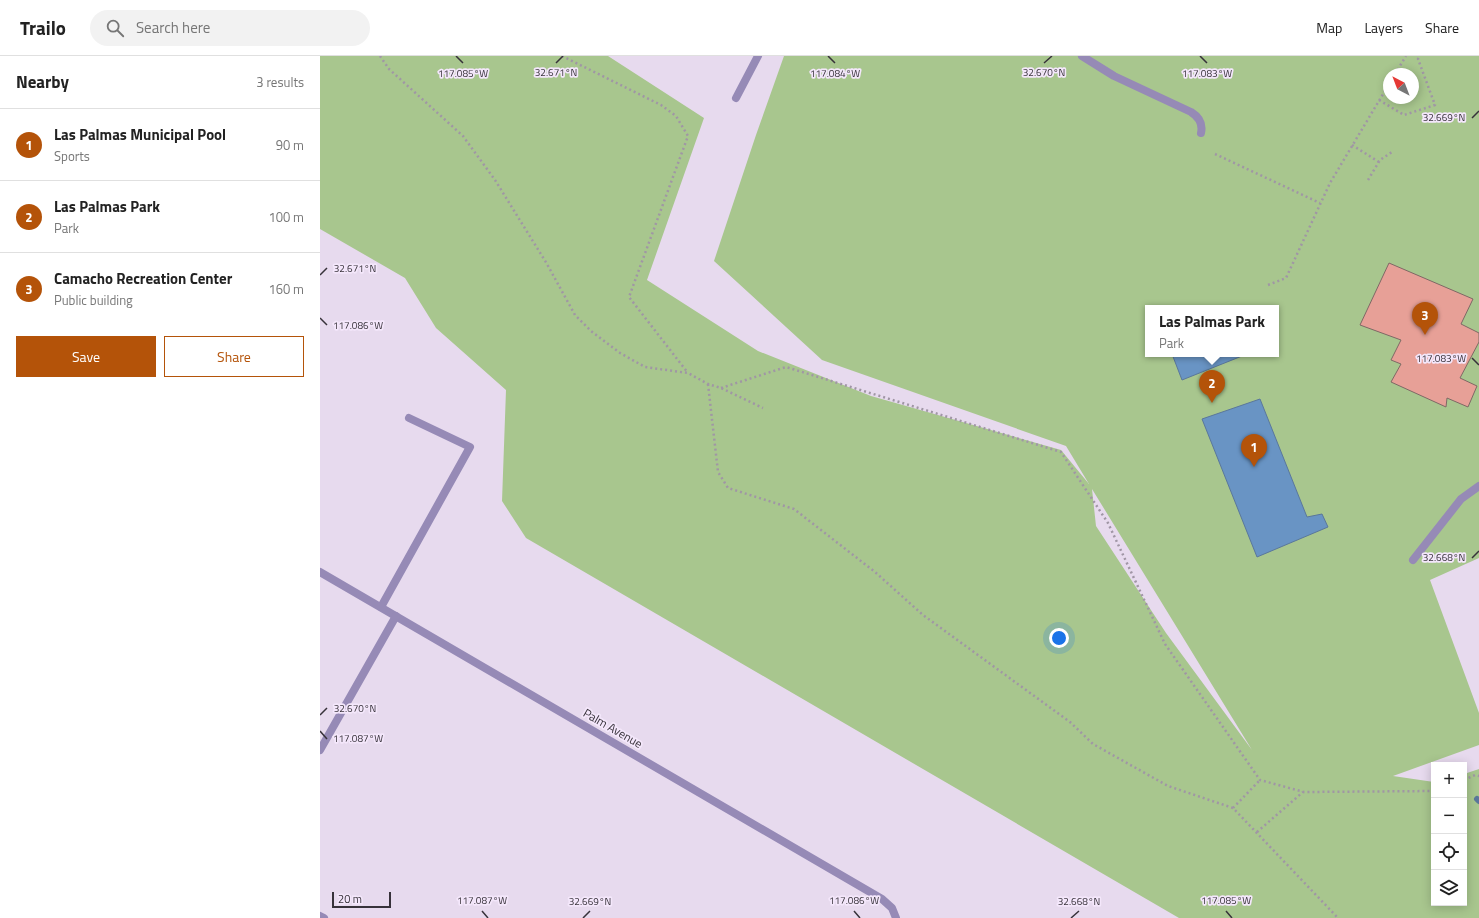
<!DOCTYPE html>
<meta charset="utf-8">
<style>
body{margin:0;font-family:"Titillium Web",sans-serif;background:#f2f2f2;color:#222}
.controls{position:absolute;right:12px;bottom:12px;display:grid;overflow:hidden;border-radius:0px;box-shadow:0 2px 10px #0003}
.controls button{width:36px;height:36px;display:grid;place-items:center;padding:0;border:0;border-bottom:1px solid #e0e0e0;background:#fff;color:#222;font:20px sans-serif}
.compass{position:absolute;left:1063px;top:12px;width:36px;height:36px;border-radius:50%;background:#fff;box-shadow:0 2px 10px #0003;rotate:318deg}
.scale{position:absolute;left:12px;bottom:10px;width:59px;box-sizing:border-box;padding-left:4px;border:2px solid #37323a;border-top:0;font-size:11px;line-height:14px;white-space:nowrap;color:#37323a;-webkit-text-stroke:3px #f4e7fb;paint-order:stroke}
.you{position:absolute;left:739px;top:582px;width:14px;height:14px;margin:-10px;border:3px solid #fff;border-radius:50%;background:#1a73e8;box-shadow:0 0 0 6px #1a73e833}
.badge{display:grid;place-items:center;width:26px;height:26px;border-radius:50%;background:#b45309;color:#fff;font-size:13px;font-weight:700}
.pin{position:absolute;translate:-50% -33px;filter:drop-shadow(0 1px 2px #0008)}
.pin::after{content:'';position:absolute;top:21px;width:14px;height:12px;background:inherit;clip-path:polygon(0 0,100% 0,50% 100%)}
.popup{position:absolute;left:825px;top:249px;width:134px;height:52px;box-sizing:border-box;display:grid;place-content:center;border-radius:0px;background:#fff;filter:drop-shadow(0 1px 3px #0005);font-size:13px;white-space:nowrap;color:#767676}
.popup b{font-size:15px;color:#222}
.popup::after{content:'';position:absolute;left:50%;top:100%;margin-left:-8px;border:8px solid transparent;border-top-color:#fff}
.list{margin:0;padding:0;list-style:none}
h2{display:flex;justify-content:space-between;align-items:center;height:52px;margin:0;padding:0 16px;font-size:17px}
h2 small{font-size:13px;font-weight:400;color:#767676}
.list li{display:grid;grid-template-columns:26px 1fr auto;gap:12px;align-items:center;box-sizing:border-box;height:72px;padding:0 16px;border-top:1px solid #e0e0e0}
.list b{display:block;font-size:15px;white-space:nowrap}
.list p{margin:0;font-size:13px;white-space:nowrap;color:#767676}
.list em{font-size:13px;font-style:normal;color:#767676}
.actions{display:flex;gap:8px;padding:12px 16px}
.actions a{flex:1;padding:9px 0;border:1px solid #b45309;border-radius:0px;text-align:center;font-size:14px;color:#b45309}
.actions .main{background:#b45309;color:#fff}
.icon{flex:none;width:22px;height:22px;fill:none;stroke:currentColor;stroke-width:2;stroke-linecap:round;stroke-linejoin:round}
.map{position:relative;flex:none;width:1159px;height:862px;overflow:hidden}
header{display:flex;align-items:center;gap:24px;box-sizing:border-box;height:56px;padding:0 20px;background:#fff;border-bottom:1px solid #e0e0e0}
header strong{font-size:19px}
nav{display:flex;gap:22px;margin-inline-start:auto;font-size:14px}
.search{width:280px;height:36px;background:#f2f2f2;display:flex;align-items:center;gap:10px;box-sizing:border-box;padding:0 14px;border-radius:22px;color:#767676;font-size:15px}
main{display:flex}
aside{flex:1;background:#fff}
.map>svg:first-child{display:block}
.green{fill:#a8c68e;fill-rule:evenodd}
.water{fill:#6994c4;stroke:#5a779b}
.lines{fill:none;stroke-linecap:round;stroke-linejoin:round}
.stream{stroke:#5a779b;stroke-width:6}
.building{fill:#e7a097;stroke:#7f6865}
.path{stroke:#a096a5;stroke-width:2.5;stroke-dasharray:2 3;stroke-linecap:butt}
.service{stroke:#968ab6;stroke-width:8}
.minor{stroke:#968ab6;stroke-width:8}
.ticks{fill:none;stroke:#37323a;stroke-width:1.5}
.labels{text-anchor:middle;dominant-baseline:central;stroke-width:3.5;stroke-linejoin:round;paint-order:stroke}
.street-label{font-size:12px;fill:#37323a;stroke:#f4e7fb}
.ticks-label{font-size:10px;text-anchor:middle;fill:#37323a;stroke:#f4e7fb;stroke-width:3.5;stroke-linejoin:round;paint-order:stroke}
</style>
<header>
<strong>Trailo</strong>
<div class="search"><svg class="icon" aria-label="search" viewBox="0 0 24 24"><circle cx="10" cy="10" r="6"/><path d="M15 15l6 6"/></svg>Search here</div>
<nav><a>Map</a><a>Layers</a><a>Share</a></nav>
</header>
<main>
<aside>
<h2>Nearby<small>3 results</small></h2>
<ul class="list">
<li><span class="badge">1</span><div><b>Las Palmas Municipal Pool</b><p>Sports</p></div><em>90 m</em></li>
<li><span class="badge">2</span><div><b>Las Palmas Park</b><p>Park</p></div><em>100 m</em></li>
<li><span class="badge">3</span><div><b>Camacho Recreation Center</b><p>Public building</p></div><em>160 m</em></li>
</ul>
<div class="actions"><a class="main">Save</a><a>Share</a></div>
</aside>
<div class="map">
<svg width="1159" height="862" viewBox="0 0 1159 862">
<rect width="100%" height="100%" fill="#e7daee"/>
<!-- green -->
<path class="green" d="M0 0H288L384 62 327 224 438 295 551 340 741 394 769 428 746 390 502 304 394 205 436 79 464 0H1159V502L1110 524 1159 657V689L1073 720 1114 726V847H1144V718L1159 713V862H859L206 482 182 445 186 334 116 272 85 222 0 173ZM1069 18H1093V42H1069ZM828 252H956V298H828ZM772 433 932 694 846 577 776 470Z"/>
<!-- water -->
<g class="water">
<polygon points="852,298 921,298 922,300 862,324"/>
<polygon points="940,343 987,461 1002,458 1008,471 937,501 882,363"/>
</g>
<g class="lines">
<!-- stream -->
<polyline class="stream" points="1157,743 1159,745"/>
</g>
<!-- building -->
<polygon class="building" points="1069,207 1153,243 1141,268 1159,277 1159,286 1140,322 1157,330 1148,351 1127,342 1126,351 1071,326 1081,308 1071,304 1081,284 1040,269"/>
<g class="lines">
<!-- path -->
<g class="path">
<polyline points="60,0 69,13 143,80 175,124 227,208 255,259 271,275 300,297 325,311 368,317 388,328 401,332 443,352"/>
<polyline points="242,0 341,49 356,60 368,80 309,241 368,317"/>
<polyline points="1075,18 1086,0"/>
<polyline points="1059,44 1084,59 1115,49 1098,3 1100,0"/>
<polyline points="1032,89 1059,106"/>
<polyline points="895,98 1000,147"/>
<polyline points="1048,124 1060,104 1072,96"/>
<polyline points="948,229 966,222 1010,127 1069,28"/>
<polyline points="388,328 398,416 408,432 474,453 555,516 603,559 750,666 773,688 848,730 913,752 1018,862"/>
<polyline points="401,332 466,311 741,396 788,467 845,588 940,724 984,736 1114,735"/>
<polyline points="1144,724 1155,719 1159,720"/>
<polyline points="913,752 940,724"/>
<polyline points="937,776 983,736"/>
</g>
<!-- service -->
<g class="service">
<path d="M762 0 794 20 871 56C879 61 883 68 881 77"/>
<polyline points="1093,504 1141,443 1159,430"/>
<polyline points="61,551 150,391 89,362"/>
</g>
<!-- minor -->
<g class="minor">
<polyline points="416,42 438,0"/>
<polyline points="0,516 562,843 572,852 576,862"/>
<polyline points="0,694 76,560"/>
<polyline points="0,860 4,862"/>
</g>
</g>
<!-- ticks -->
<path class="ticks" d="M136 0 143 7M508 0 515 7M880 0 887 7M236 7 243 0M724 7 732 0M1152 62 1159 55M0 219 7 212M0 262 7 269M1152 302 1159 309M1152 502 1159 495M0 659 7 652M0 675 7 683M162 855 168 862M534 855 540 862M906 855 912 862M263 862 270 855M751 862 759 855"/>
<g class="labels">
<!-- street labels -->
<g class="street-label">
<text transform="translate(293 672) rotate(30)">Palm Avenue</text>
</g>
</g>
<g class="ticks-label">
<text x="236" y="20">32.671°N</text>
<text x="724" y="20">32.670°N</text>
<text x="515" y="21">117.084°W</text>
<text x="887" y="21">117.083°W</text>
<text x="143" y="21">117.085°W</text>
<text x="1124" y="65">32.669°N</text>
<text x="35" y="216">32.671°N</text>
<text x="38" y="273">117.086°W</text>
<text x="1121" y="306">117.083°W</text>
<text x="1124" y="505">32.668°N</text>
<text x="35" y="656">32.670°N</text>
<text x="38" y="686">117.087°W</text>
<text x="162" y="848">117.087°W</text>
<text x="534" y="848">117.086°W</text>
<text x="906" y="848">117.085°W</text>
<text x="270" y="849">32.669°N</text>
<text x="759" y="849">32.668°N</text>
</g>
</svg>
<div class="controls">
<button>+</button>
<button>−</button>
<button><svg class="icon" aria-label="locate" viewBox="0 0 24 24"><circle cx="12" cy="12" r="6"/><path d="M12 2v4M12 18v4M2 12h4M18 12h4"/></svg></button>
<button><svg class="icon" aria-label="layers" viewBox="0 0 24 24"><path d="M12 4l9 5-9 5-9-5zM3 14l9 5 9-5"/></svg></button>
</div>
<svg class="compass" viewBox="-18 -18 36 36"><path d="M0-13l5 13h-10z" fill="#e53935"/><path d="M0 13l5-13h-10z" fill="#767676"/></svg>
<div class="scale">20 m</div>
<div class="you"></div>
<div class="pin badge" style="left:934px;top:411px">1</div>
<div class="pin badge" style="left:892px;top:347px">2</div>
<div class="popup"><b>Las Palmas Park</b>Park</div>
<div class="pin badge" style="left:1105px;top:279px">3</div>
</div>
</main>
